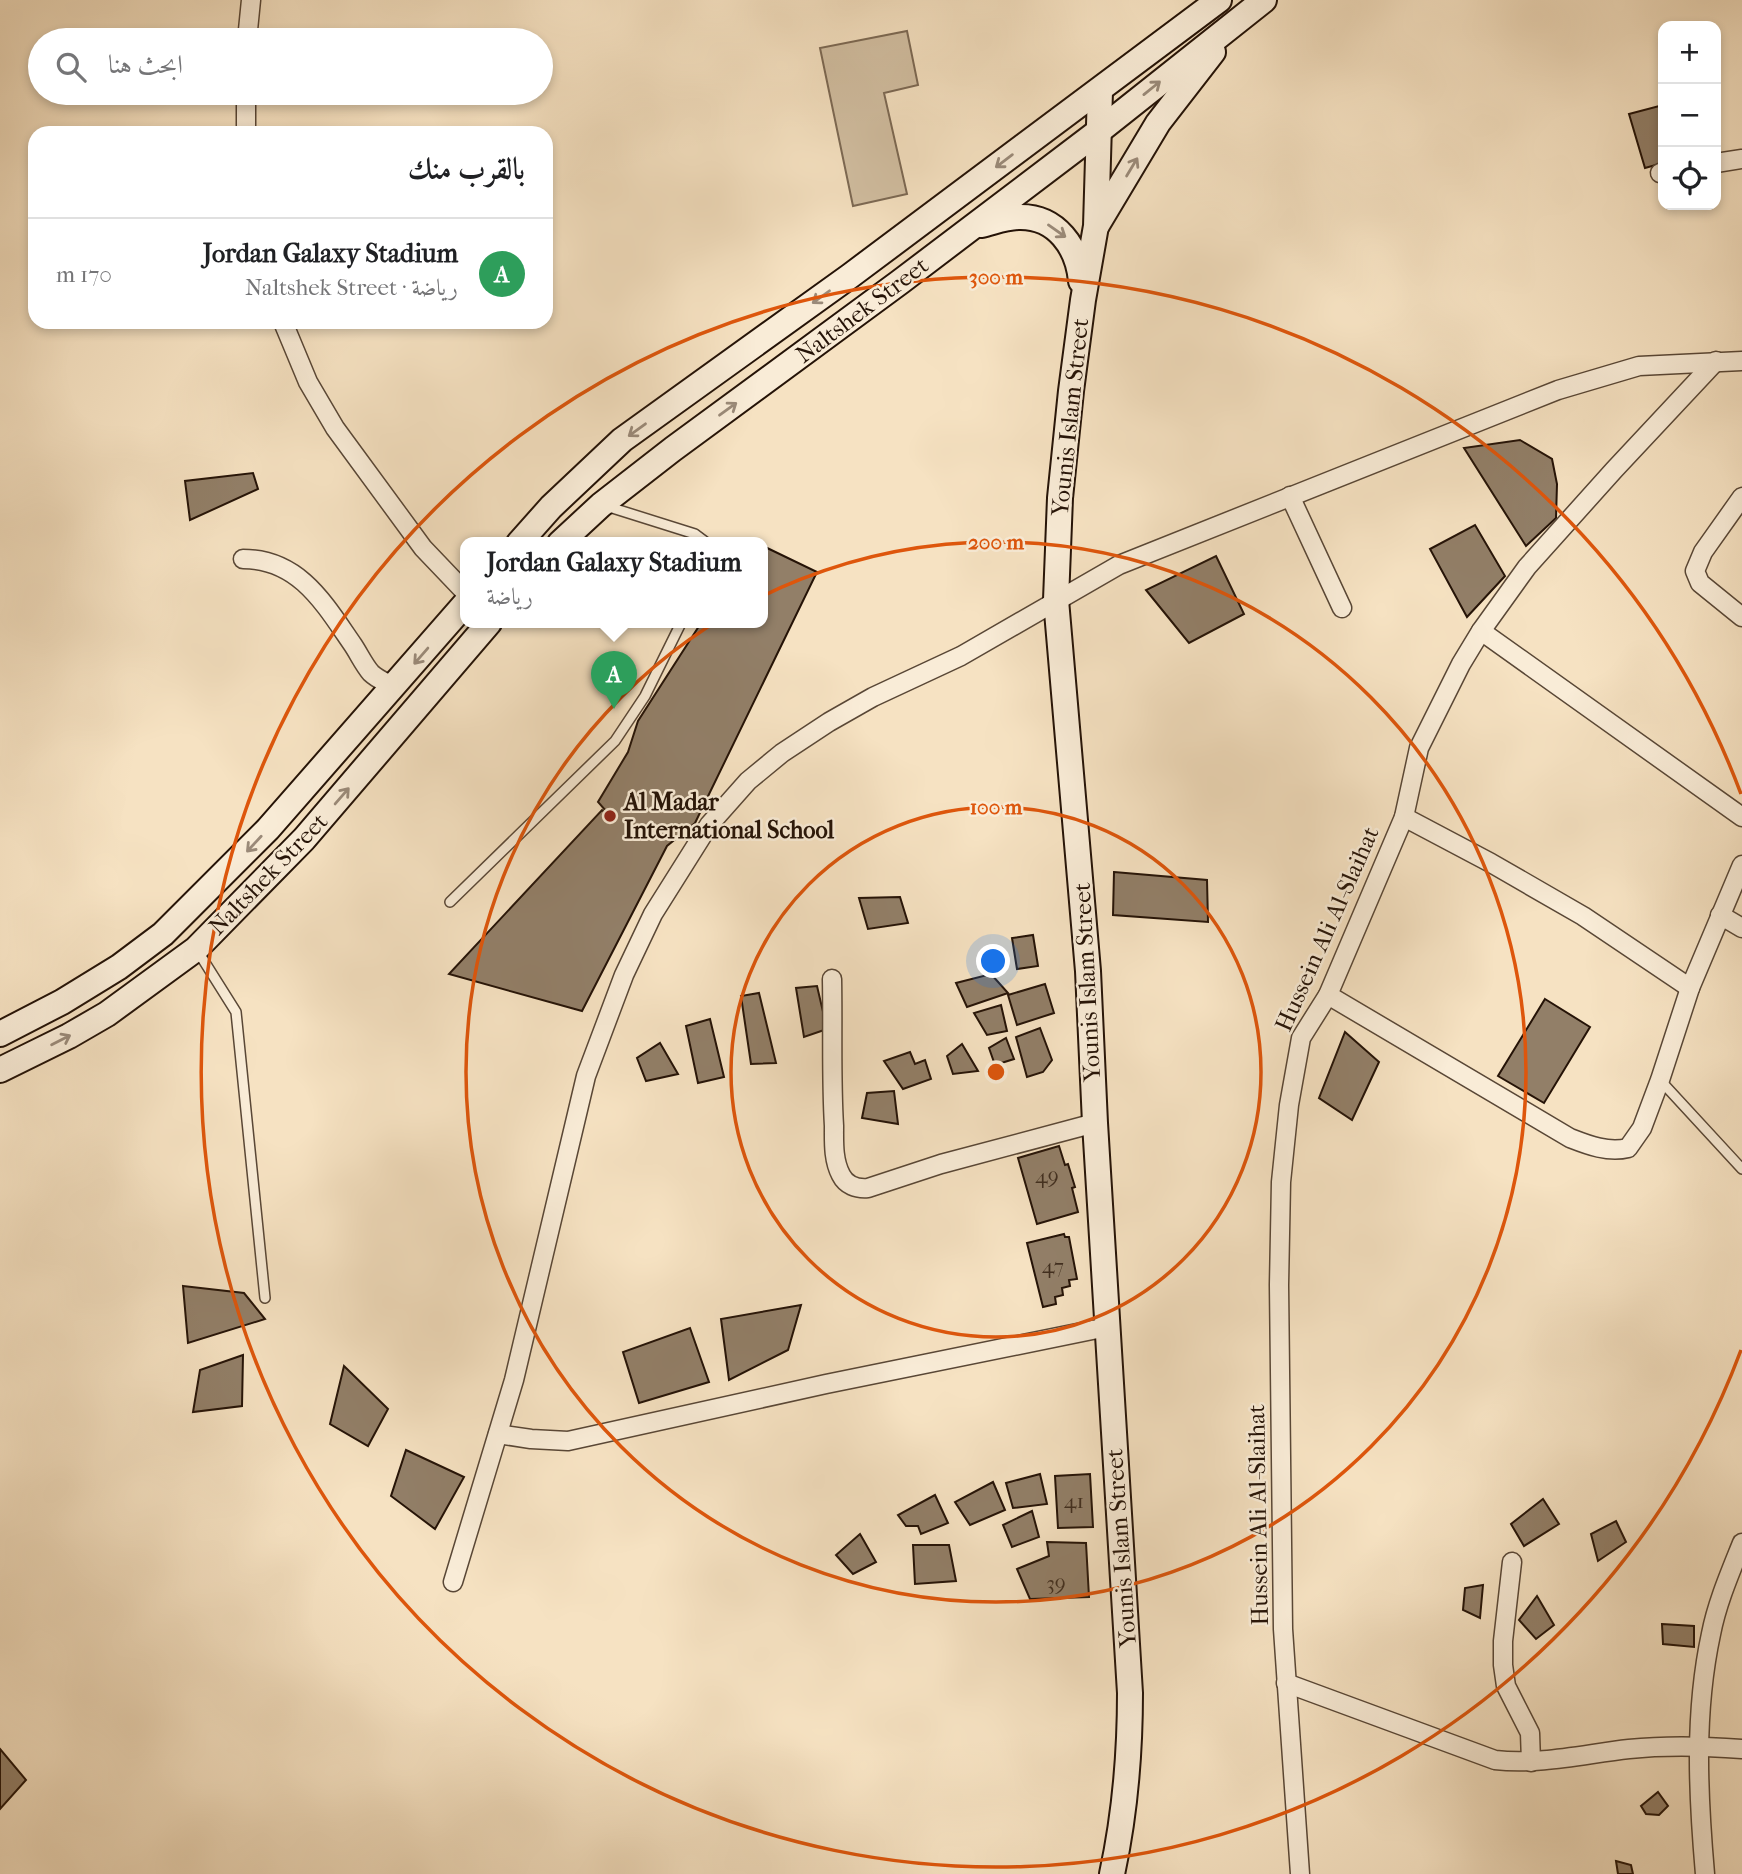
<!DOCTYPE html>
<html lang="ar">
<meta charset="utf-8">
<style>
body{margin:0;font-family:"IM FELL French Canon",Amiri,serif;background:#f2f2f2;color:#202124;direction:rtl}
.controls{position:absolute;right:21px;top:21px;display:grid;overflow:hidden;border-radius:14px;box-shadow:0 4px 10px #0003}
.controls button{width:63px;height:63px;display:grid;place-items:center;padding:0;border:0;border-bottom:2px solid #e0e0e0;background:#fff;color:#202124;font:35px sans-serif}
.you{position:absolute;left:994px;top:962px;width:24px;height:24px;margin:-18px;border:5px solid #fff;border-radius:50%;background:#1a73e8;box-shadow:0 0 0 10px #1a73e833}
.badge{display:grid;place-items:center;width:46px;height:46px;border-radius:50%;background:#8f2418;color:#fff;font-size:23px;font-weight:700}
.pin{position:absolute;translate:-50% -58px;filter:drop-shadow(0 2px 4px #0008)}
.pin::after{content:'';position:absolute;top:37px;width:24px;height:21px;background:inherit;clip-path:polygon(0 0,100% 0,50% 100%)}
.popup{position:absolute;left:460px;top:537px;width:308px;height:91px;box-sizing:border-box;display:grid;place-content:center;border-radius:14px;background:#fff;filter:drop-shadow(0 2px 5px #0005);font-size:23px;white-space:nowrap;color:#757577}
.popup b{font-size:26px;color:#202124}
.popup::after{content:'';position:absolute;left:50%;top:100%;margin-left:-14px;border:14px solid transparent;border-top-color:#fff}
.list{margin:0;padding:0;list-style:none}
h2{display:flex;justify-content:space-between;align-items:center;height:91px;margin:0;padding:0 28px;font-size:30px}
h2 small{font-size:23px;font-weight:400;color:#757577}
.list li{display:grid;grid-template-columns:46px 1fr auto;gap:21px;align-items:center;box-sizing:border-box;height:112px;padding:0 28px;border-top:2px solid #e0e0e0}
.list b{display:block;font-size:26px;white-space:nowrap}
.list p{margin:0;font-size:23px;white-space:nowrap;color:#757577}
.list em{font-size:23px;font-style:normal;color:#757577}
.icon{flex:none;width:38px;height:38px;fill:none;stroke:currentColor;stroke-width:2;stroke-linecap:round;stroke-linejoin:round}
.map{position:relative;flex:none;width:1742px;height:1874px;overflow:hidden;direction:ltr}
.search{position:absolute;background:#fff;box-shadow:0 4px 10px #0003;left:28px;top:28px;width:525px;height:77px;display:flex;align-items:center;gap:18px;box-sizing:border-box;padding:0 24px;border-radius:38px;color:#757577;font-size:26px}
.panel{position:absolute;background:#fff;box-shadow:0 4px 10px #0003;left:28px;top:126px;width:525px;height:203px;border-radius:21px;direction:rtl}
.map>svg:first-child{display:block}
.green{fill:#d2bfa2;stroke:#7c6954;stroke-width:2}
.building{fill:#927f68;stroke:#251307;stroke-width:2}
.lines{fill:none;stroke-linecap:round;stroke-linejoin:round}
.lane-casing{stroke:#594736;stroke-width:12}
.street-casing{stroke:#594736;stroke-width:21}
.secondary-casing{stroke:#251307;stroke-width:28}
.lane{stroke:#f9ecd7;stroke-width:9}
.street{stroke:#f9ecd7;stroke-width:18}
.secondary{stroke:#f9ecd7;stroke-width:24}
.oneway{stroke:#9a8a79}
.ring{fill:none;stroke:#de560c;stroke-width:3.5}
.poi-dot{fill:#8f2418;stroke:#f9ecd7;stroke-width:2.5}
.labels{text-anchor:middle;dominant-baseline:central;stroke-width:5;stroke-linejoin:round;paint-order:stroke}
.number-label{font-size:21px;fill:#402e1f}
.street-label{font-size:24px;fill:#251307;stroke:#f9ecd7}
.poi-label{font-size:24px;font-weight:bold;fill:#251307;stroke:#f9ecd7;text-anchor:start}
.centre{fill:#de560c;stroke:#f9ecd7;stroke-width:3.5}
.ring-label{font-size:21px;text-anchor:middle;font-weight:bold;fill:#de560c;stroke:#f9ecd7;stroke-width:5;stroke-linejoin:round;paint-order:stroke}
</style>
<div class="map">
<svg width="1742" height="1874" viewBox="0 0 1742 1874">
<rect width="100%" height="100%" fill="#f6e2c2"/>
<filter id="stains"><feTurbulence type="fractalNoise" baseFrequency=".00286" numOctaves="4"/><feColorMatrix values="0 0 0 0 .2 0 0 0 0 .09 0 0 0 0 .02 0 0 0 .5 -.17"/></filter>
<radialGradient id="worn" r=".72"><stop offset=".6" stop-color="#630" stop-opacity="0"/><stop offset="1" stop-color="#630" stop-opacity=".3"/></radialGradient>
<!-- green -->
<polygon class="green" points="907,31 918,85 884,93 907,194 853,206 820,48"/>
<!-- building -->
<g class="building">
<polygon points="1663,105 1663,163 1645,168 1629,114"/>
<polygon points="1520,440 1552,459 1557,484 1556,518 1526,546 1464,448"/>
<polygon points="253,473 258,489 190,520 185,481"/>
<polygon points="1475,525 1505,576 1467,617 1430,549"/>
<polygon points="763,546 817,572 695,823 667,846 582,1011 449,974 602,810 613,819 598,802 628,752 638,721 701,623 763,623"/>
<polygon points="1216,556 1244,614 1189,643 1146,590"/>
<polygon points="1114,872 1207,880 1208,922 1113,915"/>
<polygon points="900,897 908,923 868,929 859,898"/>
<polygon points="1033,935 1038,966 1017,969 1012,938"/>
<polygon points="991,974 1008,993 967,1007 956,983"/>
<polygon points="1045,984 1054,1013 1017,1025 1008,995"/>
<polygon points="817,986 827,1029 804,1037 796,988"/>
<polygon points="759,993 776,1063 751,1064 741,996"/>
<polygon points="1545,999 1590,1027 1544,1103 1498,1076"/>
<polygon points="1001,1005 1007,1031 987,1035 974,1013"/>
<polygon points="710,1019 724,1077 698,1083 686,1026"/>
<polygon points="1040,1028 1052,1060 1043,1072 1027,1077 1016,1037"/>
<polygon points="1345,1032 1379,1062 1352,1120 1319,1098"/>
<polygon points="1006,1038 1014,1059 995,1065 989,1048"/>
<polygon points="660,1043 678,1074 646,1081 637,1058"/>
<polygon points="962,1044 978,1071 953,1074 947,1056"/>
<polygon points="910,1052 915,1064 925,1060 931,1079 903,1089 884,1061"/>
<polygon points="894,1091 898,1124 862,1118 867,1093"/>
<polygon points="1059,1146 1065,1165 1068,1164 1075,1187 1072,1188 1078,1212 1037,1224 1018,1158"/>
<polygon points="1064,1234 1065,1237 1069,1237 1077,1279 1069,1280 1070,1286 1062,1288 1063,1295 1055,1297 1056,1304 1043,1307 1027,1243"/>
<polygon points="183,1286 244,1293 265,1319 188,1343"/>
<polygon points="801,1305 788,1350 729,1380 721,1319"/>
<polygon points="690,1328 709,1382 639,1403 623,1352"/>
<polygon points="243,1355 242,1406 193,1412 200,1370"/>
<polygon points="344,1366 388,1409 368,1446 330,1424"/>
<polygon points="406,1450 464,1477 435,1529 391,1496"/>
<polygon points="1040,1474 1047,1504 1013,1508 1006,1483"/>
<polygon points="1090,1474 1093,1527 1058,1528 1055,1476"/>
<polygon points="993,1482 1005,1510 970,1525 955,1502"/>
<polygon points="935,1495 948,1523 921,1534 918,1526 906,1526 898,1515"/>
<polygon points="1543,1499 1559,1524 1524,1546 1511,1524"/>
<polygon points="1032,1511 1039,1537 1012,1547 1003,1525"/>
<polygon points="1616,1521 1626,1542 1598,1561 1591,1534"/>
<polygon points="860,1534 876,1562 853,1574 836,1555"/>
<polygon points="1047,1542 1086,1543 1089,1597 1030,1599 1017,1569 1049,1556"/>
<polygon points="913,1545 949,1545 956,1581 915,1584"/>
<polygon points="1483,1585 1480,1618 1463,1610 1465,1588"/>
<polygon points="1537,1596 1554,1625 1536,1639 1519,1620"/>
<polygon points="1662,1624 1694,1626 1694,1647 1663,1644"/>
<polygon points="0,1749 26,1780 0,1809"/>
<polygon points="1658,1792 1668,1806 1659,1815 1646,1814 1641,1806"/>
<polygon points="1616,1861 1631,1865 1633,1874 1618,1874"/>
</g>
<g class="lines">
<defs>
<g id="lane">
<polyline points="606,506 695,534 707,543"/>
<polyline points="450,902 615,741 645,696 681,623"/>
<polyline points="197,950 236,1012 265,1298"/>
<polyline points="1660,1080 1742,1169"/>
</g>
<g id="street">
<polyline points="247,40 251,0"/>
<polyline points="246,93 246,133"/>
<polyline points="1716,163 1742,159"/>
<polyline points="1660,173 1663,172"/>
<polyline points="283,322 308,382 335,428 423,548 465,592"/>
<polyline points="1290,496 1342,608"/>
<polyline points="1742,497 1703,552 1695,571 1700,583 1742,617"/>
<path d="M243 559C299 559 324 603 353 645 359 654 364 665 371 673 377 679 387 683 394 687"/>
<polyline points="1481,631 1742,817"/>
<polyline points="1404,817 1491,863 1583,916 1690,988"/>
<polyline points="1720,915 1742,928"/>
<path d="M832 979C833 1028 831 1077 834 1126 834 1142 833 1160 841 1175 846 1185 856 1189 868 1188L941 1164 1095 1123"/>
<path d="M1328 995 1570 1138C1588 1145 1608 1153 1628 1148L1642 1128 1660 1080 1690 988 1742 865"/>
<polyline points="498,1434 531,1439 568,1441 826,1384 1107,1327"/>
<polyline points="1512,1562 1503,1641 1503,1665 1506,1686 1530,1733 1531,1762"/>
<polyline points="453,1582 514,1380 586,1076 624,975 653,914 709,825 748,781 782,753 829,722 873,697 961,656 1119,565 1558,390 1639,366 1742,361"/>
<path d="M1286 1683 1495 1760C1540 1765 1584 1754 1629 1749 1667 1745 1704 1746 1742 1749"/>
<polyline points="1300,1874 1283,1629 1279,1285 1281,1182 1289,1105 1301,1038 1328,995 1404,817 1419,748 1461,664 1481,631 1527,567 1614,470 1716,361"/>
<path d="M1705 1874C1698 1794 1694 1713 1711 1634 1717 1603 1730 1573 1742 1543"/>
</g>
<g id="secondary">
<path d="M1100 91 1096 226 1083 300 1071 391 1060 498 1056 600 1088 971 1095 1123 1130 1693C1130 1754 1125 1814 1112 1874"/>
<path d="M981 225C994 222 1006 217 1019 217 1057 216 1078 248 1081 281"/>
<polyline points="1097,225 1158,123 1213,52"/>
<polyline points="519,543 551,507 622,440 850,276 1219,0"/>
<polyline points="560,543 601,505 673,449 900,282 1099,131 1264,0"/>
<polyline points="0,1034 62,1002 119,967 163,934 268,829 465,604"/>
<polyline points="0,1070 69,1036 107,1014 196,949 304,839 489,623"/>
</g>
</defs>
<!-- lane casing -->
<use href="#lane" class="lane-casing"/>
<!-- street casing -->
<use href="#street" class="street-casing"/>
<!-- secondary casing -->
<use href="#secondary" class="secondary-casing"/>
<!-- lane -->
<use href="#lane" class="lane"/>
<!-- street -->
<use href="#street" class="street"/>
<!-- secondary -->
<use href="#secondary" class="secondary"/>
</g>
<!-- one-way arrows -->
<defs><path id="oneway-shaft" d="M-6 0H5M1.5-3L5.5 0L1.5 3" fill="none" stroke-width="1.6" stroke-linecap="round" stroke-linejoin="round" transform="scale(1.75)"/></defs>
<g class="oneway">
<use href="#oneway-shaft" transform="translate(1152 88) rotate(-39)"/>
<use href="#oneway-shaft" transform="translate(1004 161) rotate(143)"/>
<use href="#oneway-shaft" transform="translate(1132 167) rotate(-59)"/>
<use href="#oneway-shaft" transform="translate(1057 231) rotate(35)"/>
<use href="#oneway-shaft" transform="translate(821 297) rotate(144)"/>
<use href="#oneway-shaft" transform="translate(728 409) rotate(-36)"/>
<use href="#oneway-shaft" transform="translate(637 430) rotate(144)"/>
<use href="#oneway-shaft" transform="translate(421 656) rotate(131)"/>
<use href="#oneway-shaft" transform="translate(342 796) rotate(-49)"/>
<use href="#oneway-shaft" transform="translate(254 844) rotate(133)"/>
<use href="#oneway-shaft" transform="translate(61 1040) rotate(-27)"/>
</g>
<!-- distance rings -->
<g class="ring">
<circle cx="996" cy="1072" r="265"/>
<circle cx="996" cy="1072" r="530"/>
<path d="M1741 1350A795 795 0 1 1 1741 794"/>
</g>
<!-- markers -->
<circle class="poi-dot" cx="610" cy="816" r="7"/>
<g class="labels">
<!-- number labels -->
<g class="number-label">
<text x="1047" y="1176">49</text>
<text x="1053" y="1266">47</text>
<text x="1074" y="1501">41</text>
<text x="1056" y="1583">39</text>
</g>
<!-- street labels -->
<g class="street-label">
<text transform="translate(862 310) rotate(-37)">Naltshek Street</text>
<text transform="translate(1070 417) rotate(-84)">Younis Islam Street</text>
<text transform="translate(268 874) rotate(-46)">Naltshek Street</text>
<text transform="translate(1327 929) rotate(-66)">Hussein Ali Al-Slaihat</text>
<text transform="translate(1087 982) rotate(-93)">Younis Islam Street</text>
<text transform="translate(1258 1515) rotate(-91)">Hussein Ali Al-Slaihat</text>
<text transform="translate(1121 1548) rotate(-94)">Younis Islam Street</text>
</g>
<!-- poi labels -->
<g class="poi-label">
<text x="624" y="802">Al Madar<tspan x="624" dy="28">International School</tspan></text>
</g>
</g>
<circle cx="996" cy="1072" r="10" class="centre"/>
<g class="ring-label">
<text x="996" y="284">300 m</text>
<text x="996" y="549">200 m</text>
<text x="996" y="814">100 m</text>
</g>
<rect width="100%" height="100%" filter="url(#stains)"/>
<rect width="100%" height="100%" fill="url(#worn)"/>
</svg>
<div class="controls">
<button>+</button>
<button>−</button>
<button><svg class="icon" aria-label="locate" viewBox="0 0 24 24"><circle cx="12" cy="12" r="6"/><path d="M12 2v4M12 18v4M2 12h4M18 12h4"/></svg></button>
</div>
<div class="you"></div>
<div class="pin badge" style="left:614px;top:709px;background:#2e9e5b">A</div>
<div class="popup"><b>Jordan Galaxy Stadium</b>رياضة</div>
<div class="search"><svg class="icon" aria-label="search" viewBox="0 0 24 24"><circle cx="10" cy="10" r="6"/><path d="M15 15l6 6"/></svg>ابحث هنا</div>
<section class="panel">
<h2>بالقرب منك<small></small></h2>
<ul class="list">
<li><span class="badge" style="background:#2e9e5b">A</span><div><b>Jordan Galaxy Stadium</b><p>رياضة · Naltshek Street</p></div><em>170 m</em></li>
</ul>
</section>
</div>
